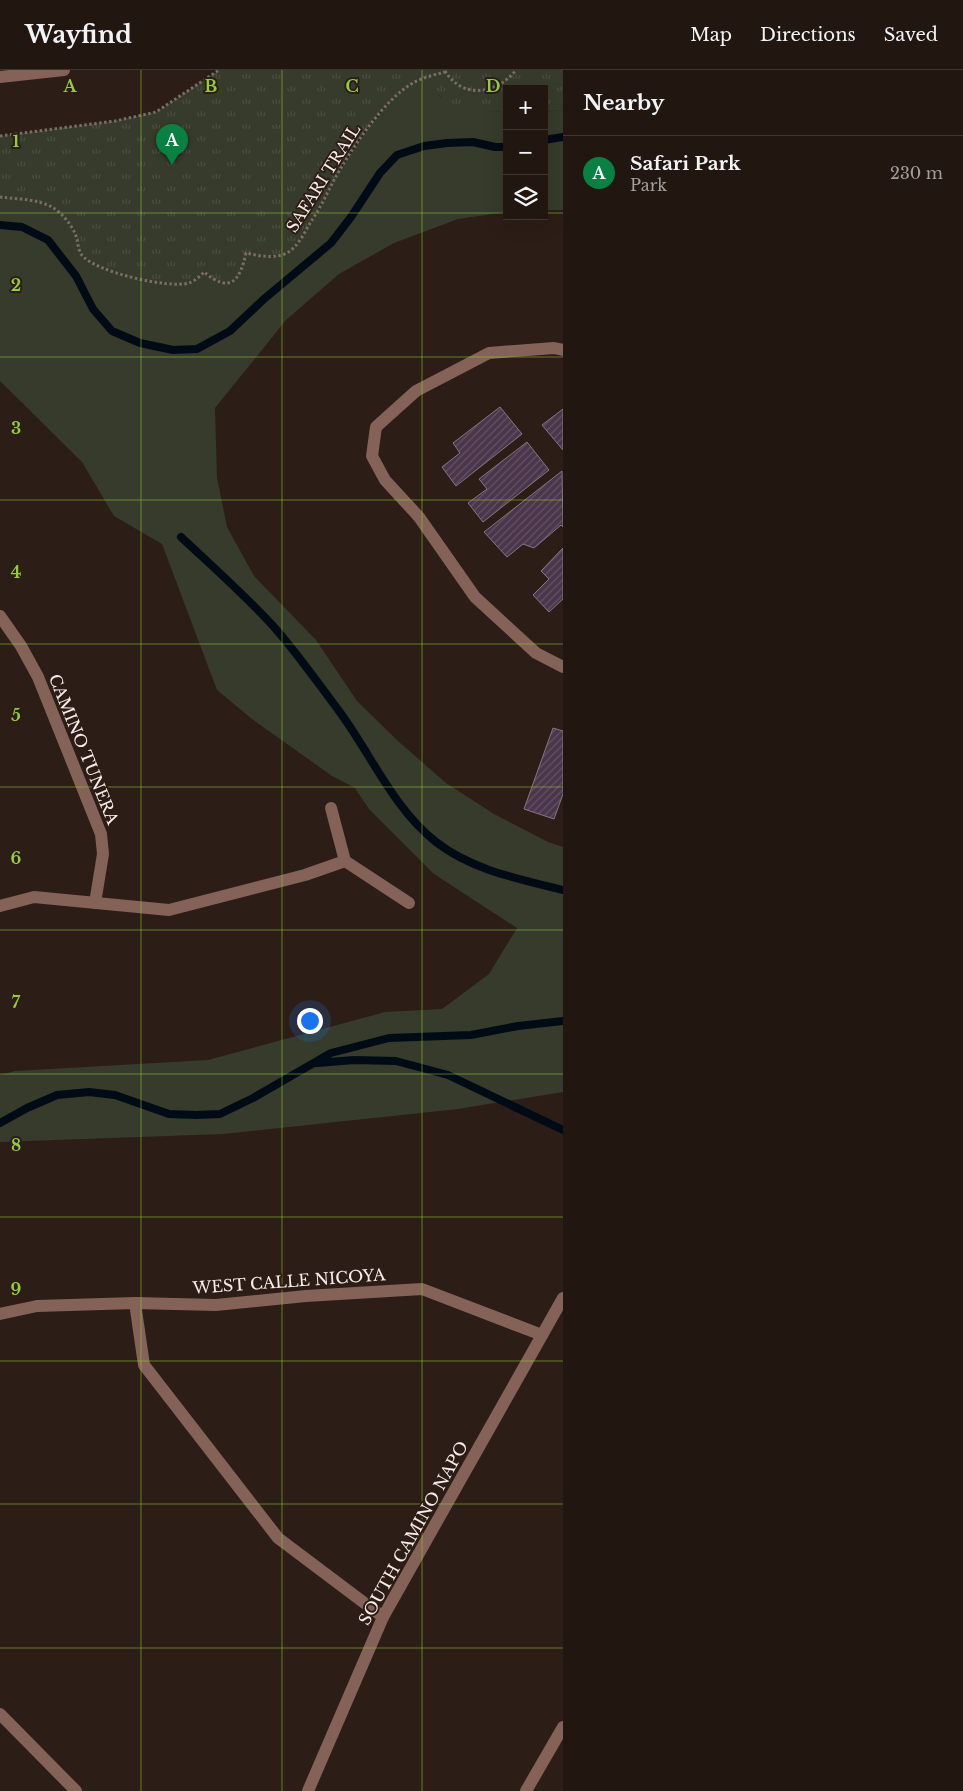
<!DOCTYPE html>
<meta charset="utf-8">
<style>
body{margin:0;font-family:"Libre Baskerville",serif;background:#2e231f;color:#f1f3f6}
.controls{position:absolute;right:15px;top:15px;display:grid;overflow:hidden;border-radius:0px;box-shadow:0 5px 20px #0002}
.controls button{width:45px;height:45px;display:grid;place-items:center;padding:0;border:0;border-bottom:1px solid #3f3531;background:#221611;color:#f1f3f6;font:25px sans-serif}
.you{position:absolute;left:309px;top:950px;width:18px;height:18px;margin:-12px;border:4px solid #fff;border-radius:50%;background:#1a73e8;box-shadow:0 0 0 8px #1a73e833}
.badge{display:grid;place-items:center;width:32px;height:32px;border-radius:50%;background:#0b8043;color:#fff;font-size:16px;font-weight:700}
.pin{position:absolute;translate:-50% -41px;filter:drop-shadow(0 1px 2px #0008)}
.pin::after{content:'';position:absolute;top:26px;width:18px;height:15px;background:inherit;clip-path:polygon(0 0,100% 0,50% 100%)}
.list{margin:0;padding:0;list-style:none}
h2{display:flex;justify-content:space-between;align-items:center;height:65px;margin:0;padding:0 20px;font-size:21px}
h2 small{font-size:16px;font-weight:400;color:#a29f9f}
.list li{display:grid;grid-template-columns:32px 1fr auto;gap:15px;align-items:center;box-sizing:border-box;height:75px;padding:0 20px;border-top:1px solid #3f3531}
.list b{display:block;font-size:19px;white-space:nowrap}
.list p{margin:0;font-size:16px;white-space:nowrap;color:#a29f9f}
.list em{font-size:16px;font-style:normal;color:#a29f9f}
.icon{flex:none;width:28px;height:28px;fill:none;stroke:currentColor;stroke-width:2;stroke-linecap:round;stroke-linejoin:round}
.map{position:relative;flex:none;width:563px;height:1721px;overflow:hidden}
header{display:flex;align-items:center;gap:30px;box-sizing:border-box;height:70px;padding:0 25px;background:#221611;border-bottom:1px solid #3f3531}
header strong{font-size:24px}
nav{display:flex;gap:28px;margin-inline-start:auto;font-size:18px}
main{display:flex}
aside{flex:1;background:#221611}
.map>svg:first-child{display:block}
.grass{fill:#363b2b}
.park{fill:url(#park-tufts)}
.lines{fill:none;stroke-linecap:round;stroke-linejoin:round}
.stream{stroke:#000b16;stroke-width:8}
.building{fill:url(#building-hatch);stroke:#857684}
.path{stroke:#7b6c67;stroke-width:3;stroke-dasharray:2.5 2.5;stroke-linecap:butt}
.minor{stroke:#846257;stroke-width:12}
.tertiary{stroke:#846257;stroke-width:12}
.grid{fill:none;stroke:#93cd3d;stroke-width:1;stroke-opacity:0.55}
.labels{text-anchor:middle;dominant-baseline:central;stroke-width:4;stroke-linejoin:round;paint-order:stroke}
.street-label{font-size:16px;fill:#f8ece8;stroke:#2d1d17}
.grid-label{font-size:16px;text-anchor:middle;font-weight:bold;fill:#93cd3d;stroke:#2d1d17;stroke-width:4;stroke-linejoin:round;paint-order:stroke}
</style>
<header>
<strong>Wayfind</strong>
<nav><a>Map</a><a>Directions</a><a>Saved</a></nav>
</header>
<main>
<div class="map">
<svg width="563" height="1721" viewBox="0 0 563 1721">
<defs>
<pattern id="park-tufts" width="24" height="20" patternUnits="userSpaceOnUse" patternTransform="scale(1.25)"><rect width="24" height="20" fill="#363b2b"/><path d="M3 7l-1-3M5 7V3M7 7l1-3M15 17l-1-3M17 17v-4M19 17l1-3" fill="none" stroke="#4a4e40"/></pattern>
<pattern id="building-hatch" width="6" height="6" patternUnits="userSpaceOnUse" patternTransform="scale(1.25)"><rect width="6" height="6" fill="#4a354a"/><path d="M-1 1l2-2M0 6l6-6M5 7l2-2" fill="none" stroke="#655264"/></pattern>
</defs>
<rect width="100%" height="100%" fill="#2d1d17"/>
<!-- grass -->
<g class="grass">
<path d="M427 7 440 27 488 41 507 42V142L458 149 394 173 339 204 286 250 215 338 217 408 227 457 254 506 316 570 357 631 399 672 446 713 494 744 548 772 563 777V1022L458 1039 223 1064 0 1072V1005L15 1001 208 990 385 942 442 939 489 904 517 858 434 804 369 739 355 718 332 706 252 649 217 620 162 474 114 446 82 392 0 311V127C17 129 37 129 52 137 62 143 72 155 76 166 78 172 78 179 81 184 93 202 170 219 189 213 195 211 200 206 204 202L210 207 246 183 273 187 296 175 318 142 334 109 369 57 392 30 403 20 413 13Z"/>
<polygon points="563,40 563,140 544,140 544,42"/>
</g>
<!-- park -->
<path class="park" d="M219 0H563V40L544 42V19H507V42C485 41 458 43 441 27 435 22 431 14 427 7 389 21 353 75 334 110 324 128 304 172 287 182 275 189 259 186 246 183 239 211 232 224 205 202 200 206 195 211 189 213 170 219 93 202 81 184 78 179 78 172 76 166 72 155 62 143 52 137 37 129 17 129 0 127V66L115 51 156 42Z"/>
<g class="lines">
<!-- stream -->
<g class="stream">
<polyline points="544,70 563,67"/>
<polyline points="0,155 22,157 48,170 76,206 93,239 112,261 140,273 173,280 197,279 230,261 264,229 331,173 351,147 380,103 397,85 424,76 447,73 473,72 495,77 507,77"/>
<path d="M181 467C212 496 245 525 274 557 297 583 318 613 339 641 371 684 393 738 436 772 472 800 519 809 563 820"/>
<polyline points="317,993 354,990 396,991 448,1005 563,1060"/>
<polyline points="0,1053 27,1038 57,1025 89,1022 115,1025 169,1044 196,1045 220,1044 253,1028 331,983 389,968 471,965 518,956 563,951"/>
</g>
</g>
<!-- building -->
<g class="building">
<polygon points="500,337 522,364 456,416 442,397 460,383 453,373"/>
<polygon points="563,339 563,380 542,355"/>
<polygon points="527,372 549,400 483,452 468,433 487,419 479,409"/>
<polygon points="562,401 563,457 561,455 534,478 523,474 507,487 484,462"/>
<polygon points="563,478 563,529 549,542 533,525 549,509 541,501"/>
<polygon points="553,658 563,661 563,724 554,749 524,739"/>
</g>
<g class="lines">
<!-- path -->
<g class="path">
<path d="M445 1C463 30 497 24 516 0"/>
<polyline points="0,66 115,51 156,42 219,0"/>
<path d="M0 127C17 129 37 129 52 137 62 143 72 155 76 166 78 172 78 179 81 184 93 202 170 219 189 213 195 211 200 206 204 202 230 224 240 211 246 183 259 186 275 189 287 183 299 176 305 161 312 150 321 137 327 123 334 110 350 81 384 29 413 13 423 7 435 5 445 2"/>
</g>
<!-- minor -->
<g class="minor">
<polyline points="563,280 554,278 489,283 416,321 376,357 372,386 385,410 419,447 475,527 536,583 563,597"/>
<polyline points="0,546 21,576 38,607 101,764 103,784 95,833"/>
<polyline points="331,738 345,791 409,833"/>
<polyline points="0,836 34,827 169,840 305,805 345,791"/>
<polyline points="135,1233 144,1295 278,1468 383,1547"/>
<polyline points="0,1244 37,1236 135,1233 216,1235 306,1226 422,1219 542,1265"/>
<polyline points="0,1644 76,1721"/>
<polyline points="308,1721 383,1547 563,1228"/>
<polyline points="526,1721 563,1657"/>
</g>
<!-- tertiary -->
<polyline class="tertiary" points="0,7 64,0"/>
</g>
<!-- grid -->
<path class="grid" d="M141 0V1721M282 0V1721M422 0V1721M0 143H507M544 143H563M0 287H563M0 430H563M0 574H563M0 717H563M0 860H563M0 1004H563M0 1147H563M0 1291H563M0 1434H563M0 1578H563"/>
<g class="labels">
<!-- street labels -->
<g class="street-label">
<text transform="translate(323 108) rotate(-58)">SAFARI TRAIL</text>
<text transform="translate(84 679) rotate(68)">CAMINO TUNERA</text>
<text transform="translate(289 1211) rotate(-4)">WEST CALLE NICOYA</text>
<text transform="translate(413 1463) rotate(-61)">SOUTH CAMINO NAPO</text>
</g>
</g>
<g class="grid-label">
<text x="70" y="22">A</text>
<text x="211" y="22">B</text>
<text x="352" y="22">C</text>
<text x="493" y="22">D</text>
<text x="16" y="77">1</text>
<text x="16" y="221">2</text>
<text x="16" y="364">3</text>
<text x="16" y="508">4</text>
<text x="16" y="651">5</text>
<text x="16" y="794">6</text>
<text x="16" y="938">7</text>
<text x="16" y="1081">8</text>
<text x="16" y="1225">9</text>
</g>
</svg>
<div class="controls">
<button>+</button>
<button>−</button>
<button><svg class="icon" aria-label="layers" viewBox="0 0 24 24"><path d="M12 4l9 5-9 5-9-5zM3 14l9 5 9-5"/></svg></button>
</div>
<div class="you"></div>
<div class="pin badge" style="left:172px;top:95px">A</div>
</div>
<aside>
<h2>Nearby<small></small></h2>
<ul class="list">
<li><span class="badge">A</span><div><b>Safari Park</b><p>Park</p></div><em>230 m</em></li>
</ul>
</aside>
</main>
